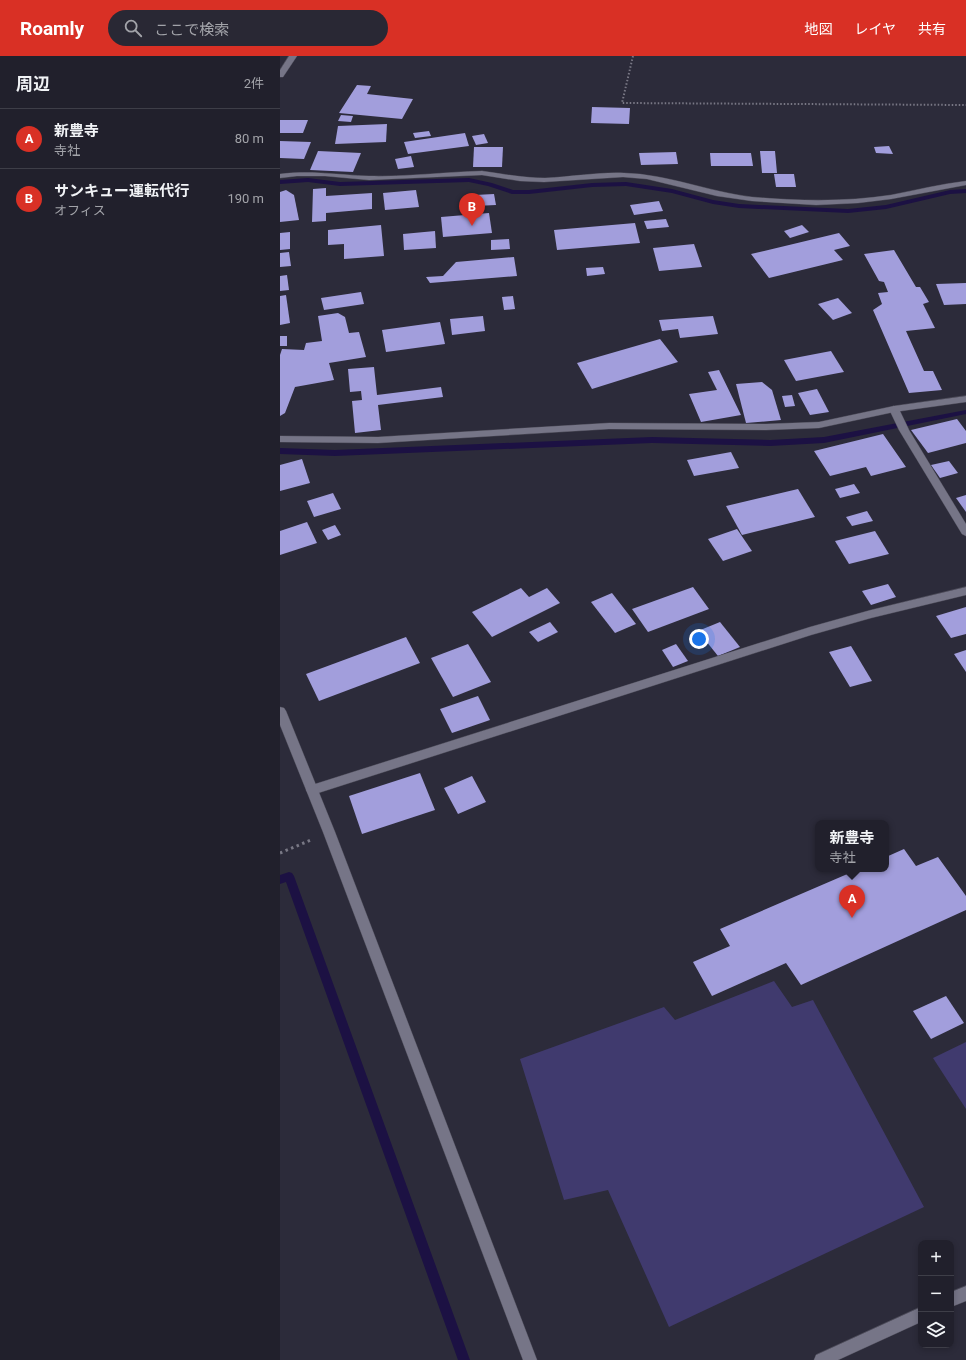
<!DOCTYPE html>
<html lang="ja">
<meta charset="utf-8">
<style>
body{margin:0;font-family:Roboto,"Noto Sans JP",sans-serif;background:#292834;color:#f1f3f6}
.controls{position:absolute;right:12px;bottom:12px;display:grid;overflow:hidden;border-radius:8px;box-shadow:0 2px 6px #0003}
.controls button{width:36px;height:36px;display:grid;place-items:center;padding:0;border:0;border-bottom:1px solid #3e3e48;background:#21202c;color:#f1f3f6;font:20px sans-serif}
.you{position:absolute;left:419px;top:583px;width:14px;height:14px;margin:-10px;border:3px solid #fff;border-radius:50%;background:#1a73e8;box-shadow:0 0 0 6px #1a73e833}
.badge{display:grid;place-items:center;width:26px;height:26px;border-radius:50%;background:#d93025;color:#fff;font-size:13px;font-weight:700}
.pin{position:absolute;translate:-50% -33px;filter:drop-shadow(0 1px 2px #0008)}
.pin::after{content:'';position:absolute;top:21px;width:14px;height:12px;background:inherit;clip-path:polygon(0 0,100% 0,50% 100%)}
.popup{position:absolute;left:535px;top:764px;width:74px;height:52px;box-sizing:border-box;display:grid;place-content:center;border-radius:8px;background:#21202c;filter:drop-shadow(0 1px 3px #0005);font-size:13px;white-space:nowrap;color:#a2a3a9}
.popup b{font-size:15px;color:#f1f3f6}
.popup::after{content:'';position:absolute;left:50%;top:100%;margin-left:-8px;border:8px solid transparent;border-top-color:#21202c}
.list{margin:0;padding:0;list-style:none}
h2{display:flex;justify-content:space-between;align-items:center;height:52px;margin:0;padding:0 16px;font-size:17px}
h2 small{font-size:13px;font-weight:400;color:#a2a3a9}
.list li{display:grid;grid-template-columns:26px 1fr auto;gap:12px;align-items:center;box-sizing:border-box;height:60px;padding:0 16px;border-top:1px solid #3e3e48}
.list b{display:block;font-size:15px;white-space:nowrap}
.list p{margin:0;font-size:13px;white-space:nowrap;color:#a2a3a9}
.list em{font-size:13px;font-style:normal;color:#a2a3a9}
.icon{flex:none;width:22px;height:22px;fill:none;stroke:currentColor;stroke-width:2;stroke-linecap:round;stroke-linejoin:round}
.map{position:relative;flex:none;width:686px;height:1304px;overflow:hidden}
header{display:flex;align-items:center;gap:24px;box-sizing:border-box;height:56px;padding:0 20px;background:#d93025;color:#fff}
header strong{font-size:19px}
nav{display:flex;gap:22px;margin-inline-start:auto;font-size:14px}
.search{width:280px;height:36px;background:#292834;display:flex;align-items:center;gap:10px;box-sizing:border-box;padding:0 14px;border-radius:22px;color:#a2a3a9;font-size:15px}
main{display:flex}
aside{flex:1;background:#21202c}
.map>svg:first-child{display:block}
.green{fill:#403a6e}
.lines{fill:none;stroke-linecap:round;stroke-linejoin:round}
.stream{fill:#1c1143;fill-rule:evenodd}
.building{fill:#a29edc}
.minor-casing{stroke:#4a4956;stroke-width:1}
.tertiary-casing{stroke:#4a4956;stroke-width:1}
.path-far1{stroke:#797885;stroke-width:2;stroke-dasharray:1.5 2;stroke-linecap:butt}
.path{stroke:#797885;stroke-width:3;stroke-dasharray:2.5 3.5;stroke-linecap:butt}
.minor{fill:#767587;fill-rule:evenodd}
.tertiary{fill:#767587;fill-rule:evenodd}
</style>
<header>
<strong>Roamly</strong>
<div class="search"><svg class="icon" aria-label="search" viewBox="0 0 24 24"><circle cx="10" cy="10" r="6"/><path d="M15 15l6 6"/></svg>ここで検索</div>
<nav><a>地図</a><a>レイヤ</a><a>共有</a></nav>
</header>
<main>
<aside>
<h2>周辺<small>2件</small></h2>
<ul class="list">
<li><span class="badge">A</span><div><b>新豊寺</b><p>寺社</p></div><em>80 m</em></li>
<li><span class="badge">B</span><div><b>サンキュー運転代行</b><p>オフィス</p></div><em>190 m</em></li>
</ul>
</aside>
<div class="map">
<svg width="686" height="1304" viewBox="0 0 686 1304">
<rect width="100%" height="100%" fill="#2c2b3a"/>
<!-- green -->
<g class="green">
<polygon points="494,925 512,951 533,944 644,1151 389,1271 328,1134 284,1144 240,1003 384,951 395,964"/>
<polygon points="686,986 686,1053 653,1002"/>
</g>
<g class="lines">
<!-- stream -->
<g class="stream">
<polygon points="28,122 60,126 189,122 212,127 233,134 249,134 312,127 346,126 392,133 433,144 459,148 568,153 606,149 670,134 686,133 686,137 670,138 606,153 568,157 459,152 433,148 392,137 346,130 312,131 249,138 232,138 208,130 189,126 60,130 28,126 0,128 0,124"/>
<polygon points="686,354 686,358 544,387 490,390 372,387 55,400 0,398 0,392 55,394 372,381 490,384 544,381"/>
<polygon points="9,816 12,817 14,820 190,1304 178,1304 6,826 0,828 0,819"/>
</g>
</g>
<!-- building -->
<g class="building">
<polygon points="77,29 91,30 87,38 133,43 122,63 59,57"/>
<polygon points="312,51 350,52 349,68 311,67"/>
<polygon points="61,59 73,60 71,66 58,65"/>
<polygon points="0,64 28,64 23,77 0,77"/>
<polygon points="107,68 106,86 55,88 58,70"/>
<polygon points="149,75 151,80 135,82 133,77"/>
<polygon points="185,77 189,90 128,98 124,86"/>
<polygon points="204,78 208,87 196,89 192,80"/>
<polygon points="0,85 31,86 24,103 0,102"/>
<polygon points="609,90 613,98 596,97 594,91"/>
<polygon points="194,91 223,91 222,111 193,111"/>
<polygon points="38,95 81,97 73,116 30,114"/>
<polygon points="480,95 495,95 497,117 482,117"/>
<polygon points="396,96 398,108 361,109 359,97"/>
<polygon points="430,97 471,97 473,110 431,110"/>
<polygon points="131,100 134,111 118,113 115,103"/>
<polygon points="494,118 514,118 516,131 496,131"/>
<polygon points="46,132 46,140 92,137 92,153 46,157 46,165 32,166 33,133"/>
<polygon points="6,134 14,139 19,164 0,166 0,136"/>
<polygon points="136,134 139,151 105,154 103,137"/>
<polygon points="214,138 216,149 195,150 195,139"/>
<polygon points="379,145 383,155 354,159 350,149"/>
<polygon points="209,157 212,177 163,181 161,161"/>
<polygon points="386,163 389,171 367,173 364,165"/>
<polygon points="355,167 360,187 277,194 274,174"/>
<polygon points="101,169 104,200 64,203 64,188 48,189 48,174"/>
<polygon points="522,169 529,176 510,182 504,175"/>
<polygon points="155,175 156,192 124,194 123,178"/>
<polygon points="10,176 10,193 0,194 0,177"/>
<polygon points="559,177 570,190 554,194 563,204 489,222 471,198"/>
<polygon points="229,183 230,193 211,194 211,184"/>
<polygon points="414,188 422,211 379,215 373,192"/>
<polygon points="614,194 636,231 640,231 649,246 643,248 655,272 626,275 644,315 653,315 662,334 629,337 593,254 602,248 598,237 608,236 604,226 599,225 584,198"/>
<polygon points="9,196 11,210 0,211 0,197"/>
<polygon points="234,201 237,220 150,227 146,221 163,220 176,206"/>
<polygon points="323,211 325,218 307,220 306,212"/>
<polygon points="7,219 9,234 0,235 0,220"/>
<polygon points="686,227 686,248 664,249 656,228"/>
<polygon points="81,236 84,248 44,254 41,242"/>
<polygon points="6,239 10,267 0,269 0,240"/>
<polygon points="233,240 235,253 224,254 222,241"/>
<polygon points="558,242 572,257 553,264 538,248"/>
<polygon points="58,257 65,261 69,277 79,276 86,301 49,307 54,324 15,331 5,357 0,360 0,299 2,293 24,294 26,287 42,285 38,260"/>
<polygon points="203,260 205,275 172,279 170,263"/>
<polygon points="433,260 438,278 400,282 398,273 382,275 379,264"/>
<polygon points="160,266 165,288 106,296 102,274"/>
<rect x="0" y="280" width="7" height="10"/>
<polygon points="380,283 398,306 312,333 297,307"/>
<polygon points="551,295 564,316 516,325 504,304"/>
<polygon points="94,311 97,339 161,331 163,341 98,349 101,374 75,377 72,345 82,344 81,335 70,336 68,313"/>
<polygon points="439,314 461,359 421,366 409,338 437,334 428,316"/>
<polygon points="482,326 492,334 501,364 466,367 456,328"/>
<polygon points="537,333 549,356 530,359 518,337"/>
<polygon points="512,339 515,350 505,351 502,340"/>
<polygon points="677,363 686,375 686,387 648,397 631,374"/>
<polygon points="603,378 626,411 591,420 586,411 550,420 534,395"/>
<polygon points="451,396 459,412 414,420 407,404"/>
<polygon points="22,403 30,427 0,435 0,409"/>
<polygon points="669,405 678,417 660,422 651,409"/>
<polygon points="574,428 580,437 560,442 555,433"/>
<polygon points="518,433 535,461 462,479 446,450"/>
<polygon points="53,437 61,453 34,461 27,445"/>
<polygon points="686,439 686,456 676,442"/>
<polygon points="587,455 593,465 572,470 566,461"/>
<polygon points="27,466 37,487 0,499 0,475"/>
<polygon points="55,469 61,479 48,484 42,474"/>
<polygon points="457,473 472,495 443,505 428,483"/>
<polygon points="595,475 609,498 569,508 555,485"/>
<polygon points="608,528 616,541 591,549 582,535"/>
<polygon points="413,531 429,553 368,576 352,553"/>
<polygon points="241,532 249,541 267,532 280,547 212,581 192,556"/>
<polygon points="332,537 356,568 335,577 311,546"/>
<polygon points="686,551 686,578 671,582 656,560"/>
<polygon points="270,566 278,576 258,586 249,576"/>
<polygon points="440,566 460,591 438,600 418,575"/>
<polygon points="126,581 140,607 39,645 26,618"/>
<polygon points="188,588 211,626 173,641 151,602"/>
<polygon points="396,588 408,605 393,611 382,594"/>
<polygon points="571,590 592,625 570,631 549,596"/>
<polygon points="686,594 686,616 674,598"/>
<polygon points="198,640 210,664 172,677 160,653"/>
<polygon points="140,717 155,754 82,778 69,740"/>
<polygon points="192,720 206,746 178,758 164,732"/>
<polygon points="624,793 636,810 658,801 686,840 686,854 521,929 506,907 432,940 413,906 450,890 440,873 579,813 606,813 606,801"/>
<polygon points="666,940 684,967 651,983 633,955"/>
</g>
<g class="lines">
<defs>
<g id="minor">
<path d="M202 115C223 118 244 122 265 122 291 121 318 116 344 117 387 118 429 136 472 141 518 145 566 146 611 139 636 134 661 128 686 125V129L611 143 578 147 536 149 472 145 437 140 367 123 343 121 264 126 240 125 202 119 89 124 45 120H17L0 122V118C32 114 57 119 89 120 125 121 165 116 202 115Z"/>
<polygon points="614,350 619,353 629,374 686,468 686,480 682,478 619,374 609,353"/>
<polygon points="686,531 686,539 591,562 531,579 32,739 28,737 26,734 28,731 32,729 530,571 591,554"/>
<polygon points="686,1230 686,1245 671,1251 671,1236"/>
<polygon points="641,1251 641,1266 558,1304 534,1304 536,1299"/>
</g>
<g id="tertiary">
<polygon points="9,0 17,0 3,21 0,21 0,14"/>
<polygon points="686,340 686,346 614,356 539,372 486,374 329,373 98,387 0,386 0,380 98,381 329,367 486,368 539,366 614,350"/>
<polygon points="0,651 4,652 6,655 55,776 257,1304 243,1304 43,776 0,669"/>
</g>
</defs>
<!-- minor casing -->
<use href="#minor" class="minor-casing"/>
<!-- tertiary casing -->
<use href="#tertiary" class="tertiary-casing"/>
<!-- path-far1 -->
<polyline class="path-far1" points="353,0 342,47 686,49"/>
<!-- path -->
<polyline class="path" points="0,797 31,784"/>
<!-- minor -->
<use href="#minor" class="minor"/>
<!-- tertiary -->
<use href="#tertiary" class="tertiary"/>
</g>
</svg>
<div class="controls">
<button>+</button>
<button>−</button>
<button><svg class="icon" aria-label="layers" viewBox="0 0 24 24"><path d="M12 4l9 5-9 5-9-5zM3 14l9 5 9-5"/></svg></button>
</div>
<div class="you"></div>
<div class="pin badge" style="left:572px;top:862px">A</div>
<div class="popup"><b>新豊寺</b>寺社</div>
<div class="pin badge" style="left:192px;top:170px">B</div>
</div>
</main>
